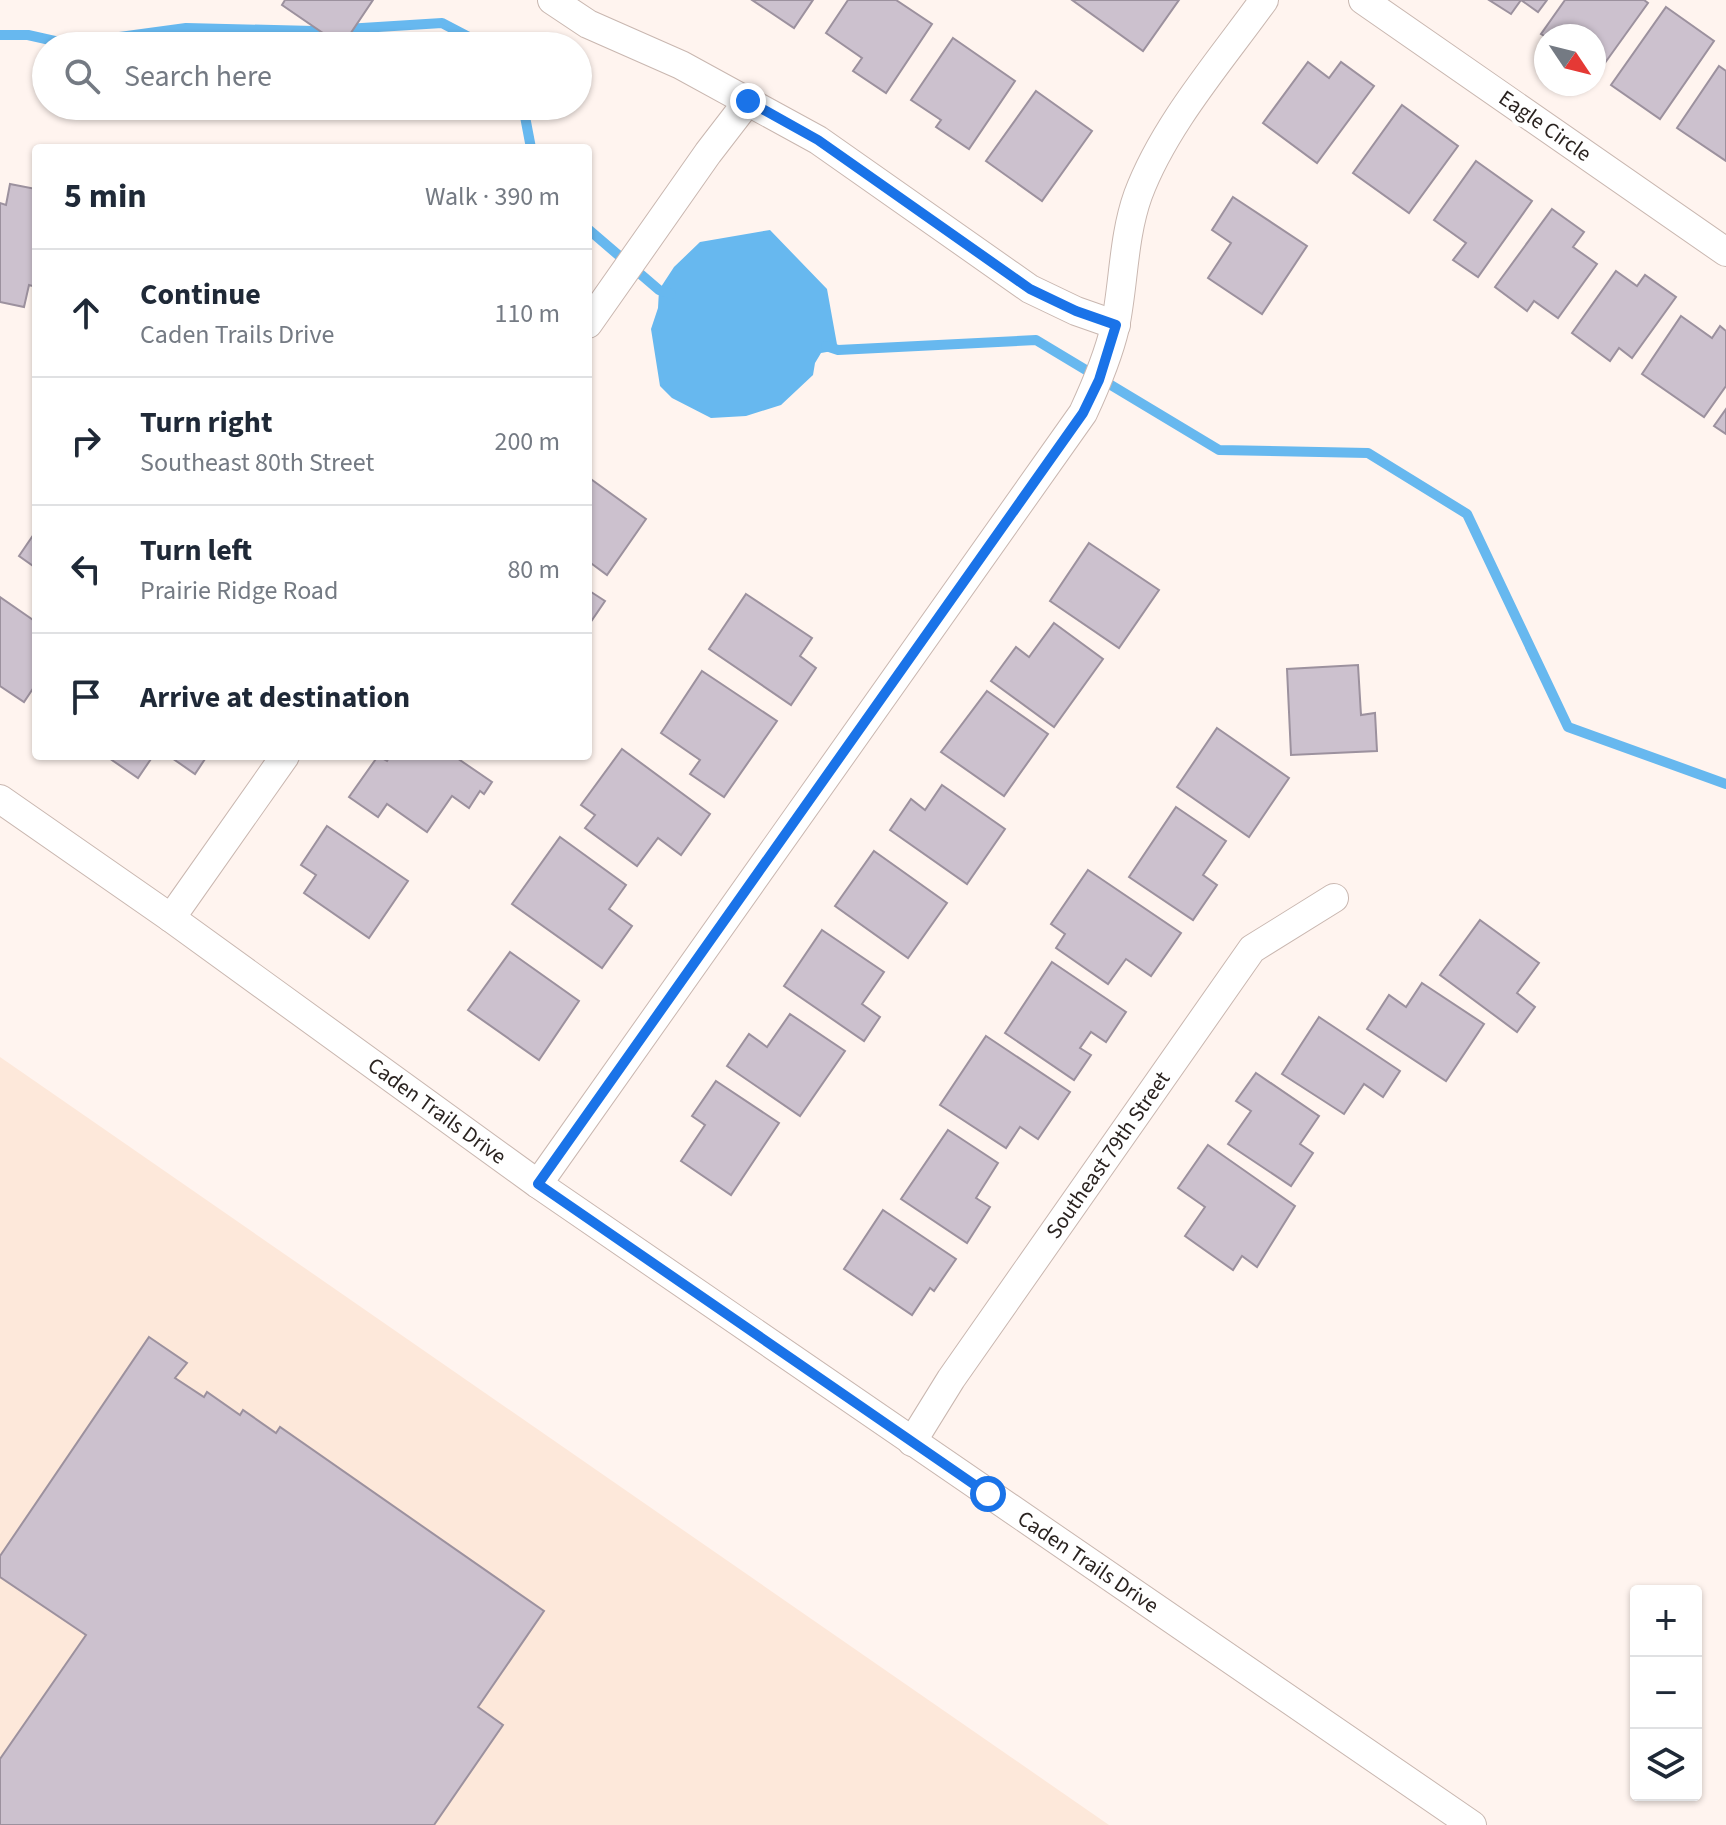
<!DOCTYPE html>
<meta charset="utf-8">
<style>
body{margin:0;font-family:"Source Sans 3",sans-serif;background:#f2f2f3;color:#1f2937}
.controls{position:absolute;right:24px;bottom:24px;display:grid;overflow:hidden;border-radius:8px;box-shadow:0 2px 6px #0004}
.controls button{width:72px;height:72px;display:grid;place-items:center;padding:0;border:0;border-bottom:2px solid #e0e1e3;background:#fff;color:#1f2937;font:40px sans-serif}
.compass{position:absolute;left:1534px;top:24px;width:72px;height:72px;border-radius:50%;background:#fff;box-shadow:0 2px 6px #0004;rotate:125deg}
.stop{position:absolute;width:24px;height:24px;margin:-18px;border:6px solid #1a73e8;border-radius:50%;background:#fff}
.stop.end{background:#1a73e8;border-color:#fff;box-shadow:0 2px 8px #0008}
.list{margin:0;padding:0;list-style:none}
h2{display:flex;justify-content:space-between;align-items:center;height:104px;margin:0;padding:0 32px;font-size:34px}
h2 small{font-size:26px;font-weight:400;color:#747a83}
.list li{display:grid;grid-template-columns:52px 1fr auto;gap:24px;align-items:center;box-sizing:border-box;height:128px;padding:0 32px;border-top:2px solid #e0e1e3}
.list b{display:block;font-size:30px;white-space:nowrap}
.list p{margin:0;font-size:26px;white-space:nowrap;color:#747a83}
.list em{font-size:26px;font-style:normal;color:#747a83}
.icon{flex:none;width:44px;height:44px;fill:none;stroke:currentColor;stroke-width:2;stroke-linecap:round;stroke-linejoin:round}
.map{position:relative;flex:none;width:1726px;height:1825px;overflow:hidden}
.search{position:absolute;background:#fff;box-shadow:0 2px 6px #0004;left:32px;top:32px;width:560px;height:88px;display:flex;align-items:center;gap:20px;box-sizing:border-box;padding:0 28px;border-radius:44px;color:#747a83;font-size:30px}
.panel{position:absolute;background:#fff;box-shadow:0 2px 6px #0004;left:32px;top:144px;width:560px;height:616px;border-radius:8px}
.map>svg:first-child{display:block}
.industrial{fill:#fde8da}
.water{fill:#67b8ef}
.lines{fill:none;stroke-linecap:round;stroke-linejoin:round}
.stream{stroke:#67b8ef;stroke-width:10}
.building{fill:#ccc1ce;stroke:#9c919e;stroke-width:2}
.street-casing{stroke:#c9b7b0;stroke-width:30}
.street{stroke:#fff;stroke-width:28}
.route{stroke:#1a73e8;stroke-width:10}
.labels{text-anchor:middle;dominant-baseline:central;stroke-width:8;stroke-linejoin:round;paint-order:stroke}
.street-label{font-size:22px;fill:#2a2320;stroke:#fff}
</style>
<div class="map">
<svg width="1726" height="1825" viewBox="0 0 1726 1825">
<rect width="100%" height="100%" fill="#fff4ef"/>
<!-- industrial -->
<polygon class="industrial" points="0,1057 1109,1825 0,1825"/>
<!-- water -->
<polygon class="water" points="770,230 827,289 838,350 821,353 815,363 813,375 781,405 746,416 711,418 672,398 660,386 651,329 658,308 659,290 674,267 700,242"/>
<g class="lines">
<!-- stream -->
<g class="stream">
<polyline points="0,35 28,35 68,44 186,28 314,31 442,23 486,46"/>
<polyline points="523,106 531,148"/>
<polyline points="588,229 659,290 671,294"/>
<polyline points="826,346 838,350 1036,340 1219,450 1368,453 1467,514 1568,727 1726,784"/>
</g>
</g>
<!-- building -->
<g class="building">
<polygon points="285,0 373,0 342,46 282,5"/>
<polygon points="752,0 813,0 794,28"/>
<polygon points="848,0 896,0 932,24 886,93 853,71 862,58 826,33"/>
<polygon points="1072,0 1179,0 1143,51"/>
<polygon points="1489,0 1521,0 1511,14"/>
<polygon points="1521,0 1547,0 1538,12"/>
<polygon points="1565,0 1644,0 1648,3 1597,74 1594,72 1594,36 1546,37 1541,34"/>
<polygon points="1666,7 1714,41 1660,119 1611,85"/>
<polygon points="953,38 1015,81 969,149 936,127 941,120 911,100"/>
<polygon points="1308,62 1329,78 1341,62 1374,86 1317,163 1263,123"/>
<polygon points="1719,66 1726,71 1726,161 1677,128"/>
<polygon points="1036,91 1092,131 1042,201 986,161"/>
<polygon points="1402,105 1458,146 1409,213 1353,173"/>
<polygon points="1476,161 1532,201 1478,277 1453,260 1466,243 1434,220"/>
<polygon points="10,184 36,189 36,287 29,285 24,307 0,302 0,203 6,205"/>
<polygon points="1233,197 1307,246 1262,314 1208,278 1231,243 1212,230"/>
<polygon points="1552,209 1584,232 1573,247 1597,264 1558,318 1534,301 1527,311 1495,287"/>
<polygon points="1616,271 1637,286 1645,275 1676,297 1632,358 1619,348 1610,361 1572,333"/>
<polygon points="1681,316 1712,338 1720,326 1726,331 1726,386 1704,417 1642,374"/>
<polygon points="1726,409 1726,434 1714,426"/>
<polygon points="588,477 646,519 607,575 588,561"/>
<polygon points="36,531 36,568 19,556"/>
<polygon points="1089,543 1159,590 1119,648 1050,601"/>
<polygon points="588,590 605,601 588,626"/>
<polygon points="746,594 812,638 800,656 816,668 791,705 709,649"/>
<polygon points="0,597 36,622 36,684 24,702 0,686"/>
<polygon points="1054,623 1103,659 1054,727 991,681 1016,647 1029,657"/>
<polygon points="1358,665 1361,715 1375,713 1377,751 1291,755 1287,669"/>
<polygon points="702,671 777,721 724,797 690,774 700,760 661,733"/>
<polygon points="987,691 1048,734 1004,796 941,752"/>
<polygon points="1217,728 1289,778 1249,837 1177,787"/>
<polygon points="622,749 710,814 681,855 658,838 637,866 585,828 595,815 581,805"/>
<polygon points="106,756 153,756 138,778"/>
<polygon points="169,756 207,756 195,774"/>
<polygon points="378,756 387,761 390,756 454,756 492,782 484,794 480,791 469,808 452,796 427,832 387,804 378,817 349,797"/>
<polygon points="942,785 1005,829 967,884 890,830 911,799 925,810"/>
<polygon points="1176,807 1226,841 1203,875 1217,885 1193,920 1129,877"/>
<polygon points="327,826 408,881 369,938 304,893 316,875 301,865"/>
<polygon points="560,837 626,885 609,909 632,926 602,968 512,904"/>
<polygon points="874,851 947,903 908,958 835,906"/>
<polygon points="1088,870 1181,933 1151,976 1126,959 1108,984 1056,948 1065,934 1051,924"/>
<polygon points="1480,920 1539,963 1517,993 1535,1007 1517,1032 1440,975"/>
<polygon points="822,930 884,972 862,1004 880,1017 864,1041 784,986"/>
<polygon points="510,952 579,1001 539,1060 468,1010"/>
<polygon points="1052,962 1126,1012 1106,1042 1091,1032 1080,1048 1091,1055 1074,1080 1005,1033"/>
<polygon points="1422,983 1484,1024 1446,1081 1367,1029 1389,995 1406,1007"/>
<polygon points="790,1014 845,1051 800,1116 727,1066 749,1034 767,1047"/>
<polygon points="1319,1017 1400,1071 1383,1097 1364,1084 1344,1114 1282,1074"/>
<polygon points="986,1036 1070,1092 1038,1139 1020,1127 1006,1148 940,1105"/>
<polygon points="1256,1073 1319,1116 1300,1144 1313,1153 1291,1186 1228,1144 1251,1111 1236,1101"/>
<polygon points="716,1081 779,1123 731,1195 681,1161 705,1125 692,1116"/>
<polygon points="948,1130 998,1163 976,1198 990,1207 967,1243 901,1199"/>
<polygon points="1208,1145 1295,1206 1257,1267 1242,1256 1233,1270 1185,1236 1205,1207 1178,1188"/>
<polygon points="883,1210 956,1259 934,1291 930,1288 912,1315 844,1269"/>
<polygon points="149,1337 187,1363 175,1378 204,1397 207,1392 240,1415 243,1410 276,1433 280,1427 544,1611 478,1707 503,1725 434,1825 0,1825 0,1759 86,1635 0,1577 0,1556"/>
</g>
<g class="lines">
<defs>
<g id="street">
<polyline points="552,0 588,24 681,65 818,140 1030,289 1076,311 1116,325"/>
<polyline points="1363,0 1726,252"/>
<polyline points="588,324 708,153 748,101"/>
<polyline points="0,799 171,918 538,1184 1472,1825"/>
<polyline points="171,918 285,756"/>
<path d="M538 1184 1083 413C1096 385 1108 357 1115 327 1124 283 1123 237 1138 195 1164 125 1221 60 1264 0"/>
<polyline points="912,1442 951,1379 1252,949 1334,898"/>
</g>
</defs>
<!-- street casing -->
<use href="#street" class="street-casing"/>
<!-- street -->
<use href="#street" class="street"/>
</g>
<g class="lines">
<!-- route -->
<polyline class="route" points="748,101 818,140 1030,289 1076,311 1116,325 1099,380 1083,413 538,1184 988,1494"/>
</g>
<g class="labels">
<!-- street labels -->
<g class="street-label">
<text transform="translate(1545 126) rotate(35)">Eagle Circle</text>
<text transform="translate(437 1111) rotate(36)">Caden Trails Drive</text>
<text transform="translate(1108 1155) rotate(-55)">Southeast 79th Street</text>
<text transform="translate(1088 1562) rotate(34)">Caden Trails Drive</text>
</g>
</g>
</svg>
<div class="controls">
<button>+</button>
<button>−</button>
<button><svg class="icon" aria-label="layers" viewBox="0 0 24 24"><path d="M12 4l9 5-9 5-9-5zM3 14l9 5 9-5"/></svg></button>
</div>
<svg class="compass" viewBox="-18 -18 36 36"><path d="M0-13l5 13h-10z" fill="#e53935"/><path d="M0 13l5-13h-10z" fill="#747a83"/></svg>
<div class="stop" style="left:988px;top:1494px"></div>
<div class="stop end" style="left:748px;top:101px"></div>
<div class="search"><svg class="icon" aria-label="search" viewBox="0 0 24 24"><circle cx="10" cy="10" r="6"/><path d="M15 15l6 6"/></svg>Search here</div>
<section class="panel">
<h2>5 min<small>Walk · 390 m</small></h2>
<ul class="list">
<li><svg class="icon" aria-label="ahead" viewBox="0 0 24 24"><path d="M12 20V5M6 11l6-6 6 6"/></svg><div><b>Continue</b><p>Caden Trails Drive</p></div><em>110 m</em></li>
<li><svg class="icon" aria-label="right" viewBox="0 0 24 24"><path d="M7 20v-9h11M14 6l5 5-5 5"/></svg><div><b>Turn right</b><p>Southeast 80th Street</p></div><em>200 m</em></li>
<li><svg class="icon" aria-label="left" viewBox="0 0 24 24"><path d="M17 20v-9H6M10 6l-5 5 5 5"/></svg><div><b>Turn left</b><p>Prairie Ridge Road</p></div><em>80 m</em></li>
<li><svg class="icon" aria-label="arrive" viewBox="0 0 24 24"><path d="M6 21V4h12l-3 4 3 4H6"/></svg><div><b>Arrive at destination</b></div></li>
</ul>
</section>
</div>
